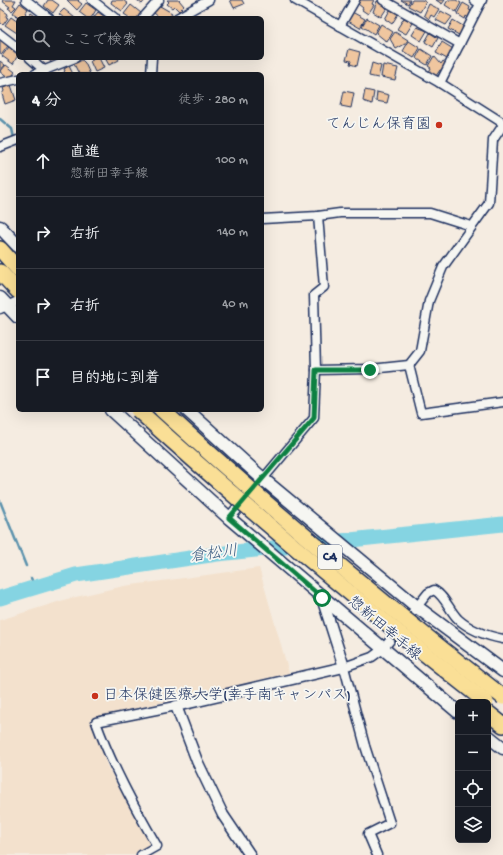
<!DOCTYPE html>
<html lang="ja">
<meta charset="utf-8">
<style>
body{margin:0;font-family:"Gochi Hand","Klee One",sans-serif;background:#20242c;color:#f1f3f6}
.controls{position:absolute;right:12px;bottom:12px;display:grid;overflow:hidden;border-radius:6px;box-shadow:0 4px 16px #0002}
.controls button{width:36px;height:36px;display:grid;place-items:center;padding:0;border:0;border-bottom:1px solid #363941;background:#171b24;color:#f1f3f6;font:20px sans-serif}
.stop{position:absolute;width:12px;height:12px;margin:-9px;border:3px solid #0b8043;border-radius:50%;background:#fff}
.stop.end{background:#0b8043;border-color:#fff;box-shadow:0 1px 4px #0008}
.list{margin:0;padding:0;list-style:none}
h2{display:flex;justify-content:space-between;align-items:center;height:52px;margin:0;padding:0 16px;font-size:17px}
h2 small{font-size:13px;font-weight:400;color:#9ea1a6}
.list li{display:grid;grid-template-columns:26px 1fr auto;gap:12px;align-items:center;box-sizing:border-box;height:72px;padding:0 16px;border-top:1px solid #363941}
.list b{display:block;font-size:15px;white-space:nowrap}
.list p{margin:0;font-size:13px;white-space:nowrap;color:#9ea1a6}
.list em{font-size:13px;font-style:normal;color:#9ea1a6}
.icon{flex:none;width:22px;height:22px;fill:none;stroke:currentColor;stroke-width:2;stroke-linecap:round;stroke-linejoin:round}
.map{position:relative;flex:none;width:503px;height:855px;overflow:hidden}
.search{position:absolute;background:#171b24;box-shadow:0 4px 16px #0002;left:16px;top:16px;width:248px;height:44px;display:flex;align-items:center;gap:10px;box-sizing:border-box;padding:0 14px;border-radius:6px;color:#9ea1a6;font-size:15px}
.panel{position:absolute;background:#171b24;box-shadow:0 4px 16px #0002;left:16px;top:72px;width:248px;height:340px;border-radius:6px}
.map>svg:first-child{display:block}
.built{fill:#f3e1cd}
.lines{fill:none;stroke-linecap:round;stroke-linejoin:round}
.stream{stroke:#5b92ad;stroke-width:2.5}
.river{stroke:#85d4e2;stroke-width:15}
.building{fill:#efc69f;stroke:#1b2f5e}
.minor-casing{stroke:#1b2f5e;stroke-width:11}
.tertiary-casing{stroke:#1b2f5e;stroke-width:13}
.secondary-casing{stroke:#1b2f5e;stroke-width:15}
.motorway-casing{stroke:#1b2f5e;stroke-width:18}
.minor{stroke:#f6f6f2;stroke-width:8}
.tertiary{stroke:#f6f6f2;stroke-width:10}
.secondary{stroke:#f6f6f2;stroke-width:12}
.motorway{stroke:#fadf96;stroke-width:15}
.motorway-bridge-casing{stroke:#1b2f5e;stroke-width:18;stroke-linecap:butt}
.motorway-bridge{stroke:#fadf96;stroke-width:15}
.route{stroke:#0b8043;stroke-width:5}
.poi-dot{fill:#c8321e;stroke:#f6f6f2;stroke-width:1.5}
.labels{text-anchor:middle;dominant-baseline:central;stroke-width:3.5;stroke-linejoin:round;paint-order:stroke}
.shield{fill:#f6f6f2;stroke:#5d6b8a;stroke-width:1}
.shield-label{font-size:14px;font-weight:bold;fill:#1b2f5e}
.poi-label{font-size:15px;fill:#1b2f5e;stroke:#f6f6f2;text-anchor:end}
.street-label{font-size:15px;fill:#1b2f5e;stroke:#f6f6f2}
.water-label{font-size:16px;font-style:italic;fill:#36587f;stroke:#f6f6f2}
</style>
<div class="map">
<svg width="503" height="855" viewBox="0 0 503 855">
<rect width="100%" height="100%" fill="#f5ece1"/>
<filter id="ink" filterUnits="userSpaceOnUse"><feTurbulence type="fractalNoise" baseFrequency=".025" numOctaves="2"/><feDisplacementMap in="SourceGraphic" scale="8" xChannelSelector="R" yChannelSelector="G"/><feConvolveMatrix kernelMatrix="1 2 1 2 8 2 1 2 1" color-interpolation-filters="sRGB"/></filter>
<g filter="url(#ink)">
<!-- built -->
<polygon class="built" points="259,568 289,673 90,719 107,766 151,845 132,855 0,855 0,620 67,599 124,586"/>
<g class="lines">
<!-- stream -->
<g class="stream">
<polyline points="0,119 12,129 14,138"/>
<polyline points="0,501 26,566"/>
<polyline points="31,578 35,587"/>
</g>
<!-- river -->
<polyline class="river" points="0,598 76,575 217,554 503,524"/>
</g>
<!-- building -->
<g class="building">
<polygon points="3,0 16,0 13,5 16,7 12,11 8,8 10,7 2,1"/>
<polygon points="48,0 52,0 59,5 53,13 44,6"/>
<polygon points="67,0 79,0 78,1 82,4 77,10"/>
<polygon points="112,0 123,0 128,4 122,11 111,3"/>
<polygon points="137,0 145,0 142,4"/>
<polygon points="167,0 179,0 184,6 179,11 174,6 172,8 167,4 169,2"/>
<polygon points="230,0 242,0 244,4 234,8"/>
<polygon points="360,0 374,0 372,4 374,5 368,14 362,10 363,8 358,4"/>
<polygon points="401,0 410,0 408,4"/>
<polygon points="412,0 422,0 426,2 420,12 408,6"/>
<polygon points="436,0 445,0 442,4"/>
<polygon points="448,0 456,0 461,3 456,12 445,5"/>
<polygon points="377,1 387,8 381,17 373,12"/>
<polygon points="20,3 28,9 25,13 28,16 26,18 20,18 13,13"/>
<polygon points="86,3 96,10 91,18 87,18 79,12"/>
<polygon points="463,3 470,7 469,10 474,12 470,19 466,16 465,19 457,14"/>
<polygon points="429,4 439,9 434,17 431,15 429,19 424,15"/>
<polygon points="131,5 141,13 137,18 130,18 124,14"/>
<polygon points="160,6 172,13 170,18 160,18 154,13"/>
<polygon points="0,8 8,14 6,17 8,18 3,25 0,22"/>
<polygon points="64,9 75,18 64,18 59,14"/>
<polygon points="390,10 398,14 392,24 385,19"/>
<polygon points="441,11 452,17 446,25 436,20"/>
<polygon points="98,12 105,17 105,18 93,18"/>
<polygon points="352,12 365,19 360,28 348,21"/>
<polygon points="31,13 38,18 28,18"/>
<polygon points="11,17 18,22 17,33 5,25"/>
<polygon points="367,18 379,25 374,34 362,26"/>
<polygon points="404,18 413,23 406,34 397,29"/>
<polygon points="453,20 463,26 462,28 463,29 459,35 448,29"/>
<polygon points="381,24 393,32 387,42 376,33"/>
<polygon points="417,27 427,31 421,41 412,35"/>
<polygon points="395,32 408,40 405,44 396,49 390,39"/>
<polygon points="430,33 438,38 433,47 425,42"/>
<polygon points="0,39 8,46 2,54 0,53"/>
<polygon points="409,41 420,48 414,58 403,51"/>
<polygon points="442,42 455,50 449,60 436,53"/>
<polygon points="9,47 18,55 13,64 2,56"/>
<polygon points="349,49 360,52 357,66 350,64 351,61 346,60"/>
<polygon points="421,49 432,56 427,65 416,58"/>
<polygon points="434,56 441,64 443,61 447,64 443,71 440,70 436,76 429,72 431,68 428,66"/>
<polygon points="46,58 58,58 54,64"/>
<polygon points="93,58 99,58 104,68 95,72 90,61 93,60"/>
<polygon points="105,58 118,58 119,60 109,65"/>
<polygon points="82,60 85,63 90,74 79,74 74,64"/>
<polygon points="0,61 5,65 0,71"/>
<polygon points="372,63 381,66 378,78 369,76"/>
<polygon points="6,65 15,72 11,78 8,78 0,72"/>
<polygon points="383,65 398,68 395,80 381,77"/>
<polygon points="69,66 73,74 62,74 65,71 64,69"/>
<polygon points="11,85 16,100 5,104 2,94 4,91 3,88"/>
<polygon points="365,90 374,92 372,104 363,101"/>
<polygon points="344,91 354,93 351,108 341,106"/>
<polygon points="377,92 389,95 387,103 376,101"/>
</g>
<g class="lines">
<defs>
<g id="minor">
<polyline points="26,0 49,18"/>
<polyline points="92,0 115,18"/>
<polyline points="295,0 440,83 503,123"/>
<polyline points="383,0 460,44"/>
<polyline points="474,0 480,4"/>
<polyline points="143,18 159,0"/>
<polyline points="177,18 209,0"/>
<polyline points="340,26 355,0"/>
<polyline points="0,34 18,48"/>
<polyline points="30,58 45,71"/>
<polyline points="35,74 75,58"/>
<polyline points="151,74 152,58"/>
<polyline points="0,83 18,79"/>
<polyline points="440,83 482,0"/>
<polyline points="0,147 18,140"/>
<polyline points="262,219 318,216 340,213 430,213 471,226"/>
<polyline points="0,309 18,301"/>
<polyline points="409,365 421,413 503,402"/>
<polyline points="316,370 371,369 409,365 420,351 429,301 443,267 489,203 493,140 503,125"/>
<polyline points="263,479 314,418 316,370 314,295 324,287 318,216"/>
<path d="M141 855 157 846C134 806 112 766 96 722L176 706"/>
<path d="M377 855 368 834 390 823 365 746 344 667 372 657 383 649 428 593 434 590C445 596 449 610 458 619 470 630 487 636 503 639"/>
</g>
<g id="tertiary">
<polyline points="229,518 263,479"/>
<polyline points="250,855 223,815 197,761 176,706 344,667 322,598"/>
</g>
<g id="secondary">
<polyline points="0,227 18,246"/>
<polyline points="0,298 18,317"/>
<polyline points="111,410 229,518 458,712"/>
<polyline points="187,410 263,479 417,607 503,671"/>
<polyline points="488,736 503,748"/>
</g>
<g id="motorway">
<polyline points="0,249 18,269"/>
<polyline points="0,272 18,291"/>
<polyline points="488,713 503,725"/>
</g>
</defs>
<!-- minor casing -->
<use href="#minor" class="minor-casing"/>
<!-- tertiary casing -->
<use href="#tertiary" class="tertiary-casing"/>
<!-- secondary casing -->
<use href="#secondary" class="secondary-casing"/>
<!-- motorway casing -->
<use href="#motorway" class="motorway-casing"/>
<!-- minor -->
<use href="#minor" class="minor"/>
<!-- tertiary -->
<use href="#tertiary" class="tertiary"/>
<!-- secondary -->
<use href="#secondary" class="secondary"/>
<!-- motorway -->
<use href="#motorway" class="motorway"/>
<defs>
<g id="motorway-bridge">
<path d="M138 410C250 512 367 609 486 702"/>
<path d="M162 410C272 511 386 606 503 697"/>
</g>
</defs>
<!-- motorway-bridge casing -->
<use href="#motorway-bridge" class="motorway-bridge-casing"/>
<!-- motorway-bridge -->
<use href="#motorway-bridge" class="motorway-bridge"/>
</g>
</g>
<g class="lines" filter="url(#ink)">
<!-- route -->
<polyline class="route" points="322,598 229,518 314,418 316,370 370,370"/>
</g>
<!-- markers -->
<g class="poi-dot">
<circle cx="439" cy="125" r="4"/>
<circle cx="95" cy="696" r="4"/>
</g>
<g class="labels">
<!-- shield labels -->
<rect class="shield" x="318" y="545" width="24" height="24" rx="3"/>
<g class="shield-label">
<text x="330" y="557">C4</text>
</g>
<!-- poi labels -->
<g class="poi-label">
<text x="431" y="125">てんじん保育園</text>
<text x="103" y="696" text-anchor="start">日本保健医療大学(幸手南キャンパス)</text>
</g>
<!-- street labels -->
<g class="street-label">
<text transform="translate(384 629) rotate(40)">惣新田幸手線</text>
</g>
<!-- water labels -->
<g class="water-label">
<text transform="translate(214 555) rotate(-7)">倉松川</text>
</g>
</g>
</svg>
<div class="controls">
<button>+</button>
<button>−</button>
<button><svg class="icon" aria-label="locate" viewBox="0 0 24 24"><circle cx="12" cy="12" r="6"/><path d="M12 2v4M12 18v4M2 12h4M18 12h4"/></svg></button>
<button><svg class="icon" aria-label="layers" viewBox="0 0 24 24"><path d="M12 4l9 5-9 5-9-5zM3 14l9 5 9-5"/></svg></button>
</div>
<div class="stop" style="left:322px;top:598px"></div>
<div class="stop end" style="left:370px;top:370px"></div>
<div class="search"><svg class="icon" aria-label="search" viewBox="0 0 24 24"><circle cx="10" cy="10" r="6"/><path d="M15 15l6 6"/></svg>ここで検索</div>
<section class="panel">
<h2>4 分<small>徒歩 · 280 m</small></h2>
<ul class="list">
<li><svg class="icon" aria-label="ahead" viewBox="0 0 24 24"><path d="M12 20V5M6 11l6-6 6 6"/></svg><div><b>直進</b><p>惣新田幸手線</p></div><em>100 m</em></li>
<li><svg class="icon" aria-label="right" viewBox="0 0 24 24"><path d="M7 20v-9h11M14 6l5 5-5 5"/></svg><div><b>右折</b></div><em>140 m</em></li>
<li><svg class="icon" aria-label="right" viewBox="0 0 24 24"><path d="M7 20v-9h11M14 6l5 5-5 5"/></svg><div><b>右折</b></div><em>40 m</em></li>
<li><svg class="icon" aria-label="arrive" viewBox="0 0 24 24"><path d="M6 21V4h12l-3 4 3 4H6"/></svg><div><b>目的地に到着</b></div></li>
</ul>
</section>
</div>
